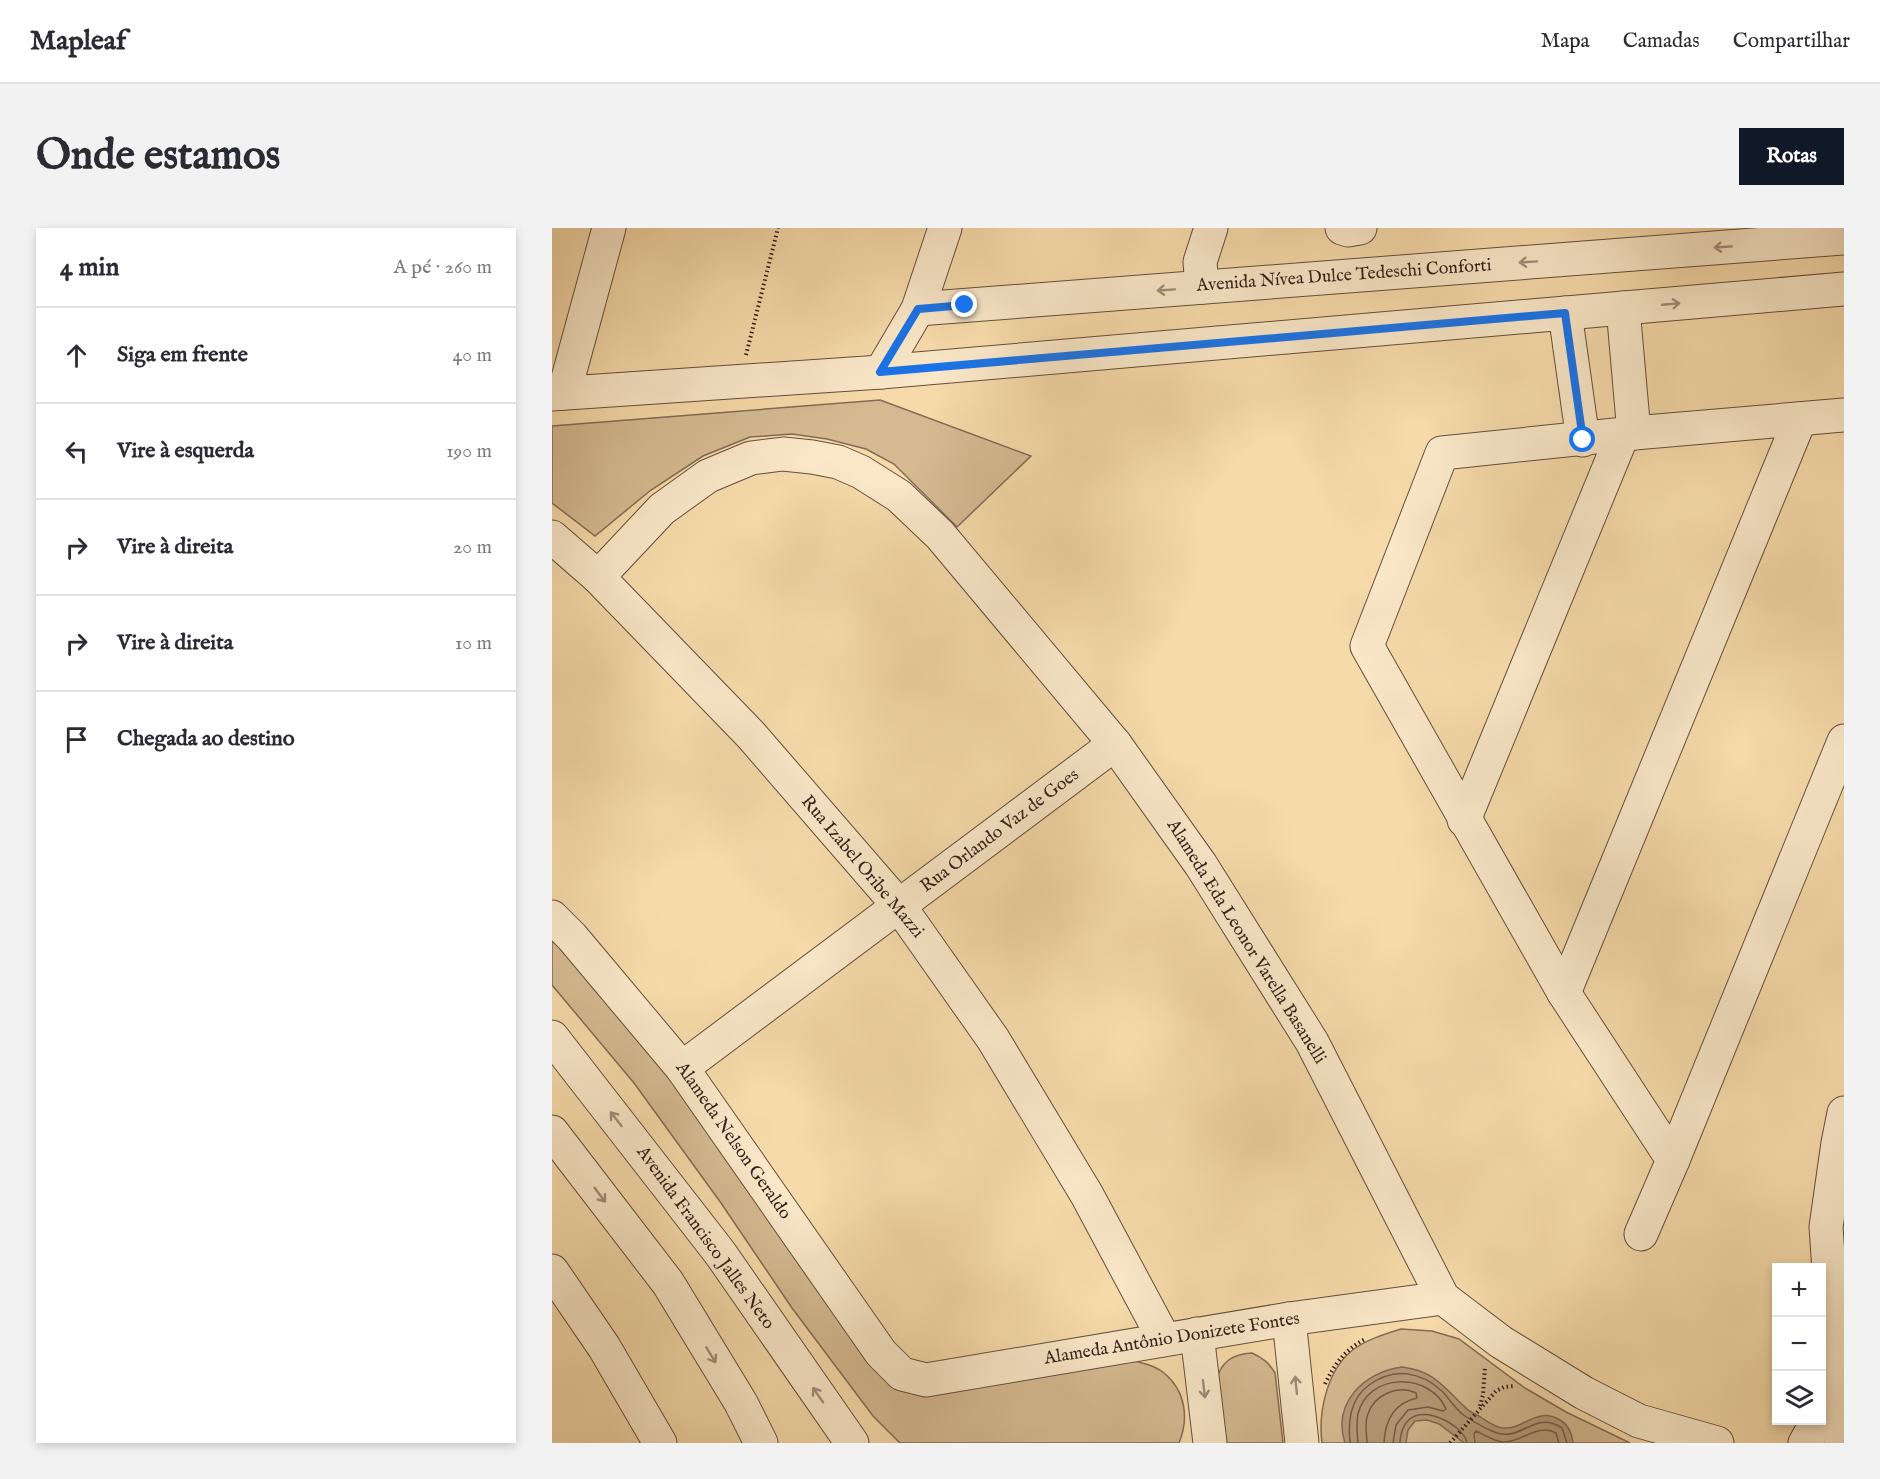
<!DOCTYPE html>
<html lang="pt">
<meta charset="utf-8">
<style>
body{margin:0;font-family:"IM FELL English",serif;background:#f2f2f3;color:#2b2b33}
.controls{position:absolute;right:18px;bottom:18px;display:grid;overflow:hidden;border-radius:0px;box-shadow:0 3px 9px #0003}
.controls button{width:54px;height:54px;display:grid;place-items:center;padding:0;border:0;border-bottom:2px solid #e1e1e2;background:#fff;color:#2b2b33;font:30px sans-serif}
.stop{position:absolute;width:18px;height:18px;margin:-14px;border:4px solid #1a73e8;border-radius:50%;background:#fff}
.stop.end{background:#1a73e8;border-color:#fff;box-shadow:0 2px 6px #0008}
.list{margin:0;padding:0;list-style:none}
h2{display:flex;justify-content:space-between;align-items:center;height:78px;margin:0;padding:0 24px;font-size:26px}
h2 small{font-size:20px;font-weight:400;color:#7c7c81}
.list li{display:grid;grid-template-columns:39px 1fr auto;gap:18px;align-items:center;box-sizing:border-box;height:96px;padding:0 24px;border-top:2px solid #e1e1e2}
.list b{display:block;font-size:22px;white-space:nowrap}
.list em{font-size:20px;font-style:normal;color:#7c7c81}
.icon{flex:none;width:33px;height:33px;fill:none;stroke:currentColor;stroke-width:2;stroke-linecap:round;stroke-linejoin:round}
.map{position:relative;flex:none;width:1292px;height:1215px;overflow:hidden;border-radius:0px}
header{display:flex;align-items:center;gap:36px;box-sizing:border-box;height:84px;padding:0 30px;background:#fff;border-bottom:2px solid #e1e1e2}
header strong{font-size:28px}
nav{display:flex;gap:33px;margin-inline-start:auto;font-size:21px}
.intro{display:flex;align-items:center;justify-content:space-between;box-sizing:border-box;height:144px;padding:0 36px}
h1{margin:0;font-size:42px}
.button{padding:15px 27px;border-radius:0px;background:#111827;color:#fff;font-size:21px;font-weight:700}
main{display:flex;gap:36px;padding:0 36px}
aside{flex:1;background:#fff;border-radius:0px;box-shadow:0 3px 9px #0003}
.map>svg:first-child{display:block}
.green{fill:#d5ba91;stroke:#866c54;stroke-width:1.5}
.water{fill:#b59a78;stroke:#826952;stroke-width:1.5}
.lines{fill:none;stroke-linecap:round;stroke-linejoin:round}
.shore{stroke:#765c48;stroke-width:1.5}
.minor-casing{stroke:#664e3c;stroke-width:35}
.path{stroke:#361f18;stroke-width:4;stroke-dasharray:1.5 3;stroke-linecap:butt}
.minor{stroke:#f9e7c8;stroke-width:33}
.oneway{stroke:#a18d79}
.route{stroke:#1a73e8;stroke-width:8}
.labels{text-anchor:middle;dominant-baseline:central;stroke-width:4.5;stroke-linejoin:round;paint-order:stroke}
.street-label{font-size:18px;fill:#361f18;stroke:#f9e7c8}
</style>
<header>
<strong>Mapleaf</strong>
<nav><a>Mapa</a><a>Camadas</a><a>Compartilhar</a></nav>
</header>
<div class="intro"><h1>Onde estamos</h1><a class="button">Rotas</a></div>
<main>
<aside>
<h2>4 min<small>A pé · 260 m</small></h2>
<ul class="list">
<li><svg class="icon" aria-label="ahead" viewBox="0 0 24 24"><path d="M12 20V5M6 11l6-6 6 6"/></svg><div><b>Siga em frente</b></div><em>40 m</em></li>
<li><svg class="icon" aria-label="left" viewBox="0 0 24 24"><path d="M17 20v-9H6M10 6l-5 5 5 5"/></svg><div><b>Vire à esquerda</b></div><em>190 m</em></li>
<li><svg class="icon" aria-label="right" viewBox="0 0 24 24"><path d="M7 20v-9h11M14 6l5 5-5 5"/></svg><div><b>Vire à direita</b></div><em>20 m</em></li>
<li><svg class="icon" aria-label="right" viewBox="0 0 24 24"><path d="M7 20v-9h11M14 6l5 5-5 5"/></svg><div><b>Vire à direita</b></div><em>10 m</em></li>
<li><svg class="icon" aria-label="arrive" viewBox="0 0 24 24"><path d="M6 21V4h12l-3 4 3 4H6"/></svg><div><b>Chegada ao destino</b></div></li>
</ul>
</aside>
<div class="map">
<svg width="1292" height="1215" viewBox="0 0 1292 1215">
<rect width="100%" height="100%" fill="#f6daaa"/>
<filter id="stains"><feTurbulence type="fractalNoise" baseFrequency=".00333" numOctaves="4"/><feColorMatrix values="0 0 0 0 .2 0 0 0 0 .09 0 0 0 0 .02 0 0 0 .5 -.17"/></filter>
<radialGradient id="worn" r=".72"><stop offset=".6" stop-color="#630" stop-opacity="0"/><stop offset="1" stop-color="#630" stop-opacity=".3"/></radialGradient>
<!-- green -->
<g class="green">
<polygon points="328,172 479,228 405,299 342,236 314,221 275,211 240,206 198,209 151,228 99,262 43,308 0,275 0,198"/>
<path d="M0 704 121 846 346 1153 575 1131C587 1134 602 1137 612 1145 634 1163 637 1191 627 1215H348L321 1188 240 1080 169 975 82 855 0 757Z"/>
<path d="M849 1101 880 1103 907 1111 973 1160 1014 1184 1078 1215H770C766 1184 775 1141 802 1121 816 1111 833 1106 849 1101Z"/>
<path d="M700 1125C711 1130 717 1135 723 1145L731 1215H672L664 1153C669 1134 680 1126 700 1125Z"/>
</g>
<!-- water -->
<path class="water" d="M850 1139C883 1143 891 1159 914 1180 918 1185 925 1186 930 1190 936 1194 943 1199 951 1200 972 1202 984 1178 1008 1192 1017 1197 1020 1205 1021 1215H912L887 1196 875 1192 863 1193 856 1202 854 1215H793C780 1175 812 1144 850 1139Z"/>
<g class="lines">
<!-- shore -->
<g class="shore">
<path d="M798 1215C796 1193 798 1171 817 1157 842 1139 869 1143 891 1164 898 1172 904 1182 913 1188 922 1194 934 1201 945 1205 970 1213 983 1182 1010 1200L1015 1215"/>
<path d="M806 1215C805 1206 804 1196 806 1186 816 1144 878 1144 894 1181L891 1183 876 1179 856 1182 844 1197 841 1215"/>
<path d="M815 1215C815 1205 812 1195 816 1186 822 1167 846 1156 864 1165L865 1170C842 1175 833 1193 832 1215"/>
<path d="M848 1215C851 1162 913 1196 915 1215"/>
<path d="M923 1215 922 1206 924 1203C933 1207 942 1214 952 1214 970 1214 986 1195 1004 1205L1007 1215"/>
</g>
<defs>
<g id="minor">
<polyline points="790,0 796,2 808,0"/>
<polyline points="650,59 648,34 659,0"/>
<polyline points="1071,80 1082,205"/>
<polyline points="366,81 1292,10"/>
<polyline points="1013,85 1031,212"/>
<polyline points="329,144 366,81 393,0"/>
<polyline points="12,165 57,0"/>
<polyline points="0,166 329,144 1292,61"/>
<polyline points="0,309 46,349 199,507 348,679 441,811 535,967 612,1111"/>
<polyline points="46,349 110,281 156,248 199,230 231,226 260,229 286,234 309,244 347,268 388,307 563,516 649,637 760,814 891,1070 949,1114 1032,1165 1087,1193 1165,1215"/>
<polyline points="912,592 1070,208"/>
<polyline points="0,689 20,709 130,840 329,1125 350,1146 374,1152 737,1091 891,1070"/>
<polyline points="1012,765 1248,191"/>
<polyline points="0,809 168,1025 300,1215"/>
<polyline points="130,840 563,516"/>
<polyline points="0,904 116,1055 189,1175 209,1215"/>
<polyline points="1121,932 1012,765 815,418 890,225 1082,205 1292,187"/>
<polyline points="1089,1006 1121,932 1292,513"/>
<polyline points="0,1043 52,1119 108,1215"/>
<polyline points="737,1091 750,1215"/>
<polyline points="645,1106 658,1215"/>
<polyline points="1253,1215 1266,1192"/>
<polyline points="1289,1215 1274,999 1286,915 1292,885"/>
</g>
</defs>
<!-- minor casing -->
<use href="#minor" class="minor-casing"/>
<!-- path -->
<g class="path">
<polyline points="194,127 226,0"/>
<path d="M773 1156C783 1135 793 1122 813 1111"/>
<polyline points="928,1178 931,1167 933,1138"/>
<polyline points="898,1215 944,1163 952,1159 963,1158"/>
</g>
<!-- minor -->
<use href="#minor" class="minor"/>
</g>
<!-- one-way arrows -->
<defs><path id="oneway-shaft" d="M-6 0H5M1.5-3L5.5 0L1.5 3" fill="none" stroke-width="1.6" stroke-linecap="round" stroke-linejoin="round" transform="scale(1.5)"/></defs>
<g class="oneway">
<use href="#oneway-shaft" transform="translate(1171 19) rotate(176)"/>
<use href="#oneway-shaft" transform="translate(976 34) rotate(176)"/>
<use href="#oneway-shaft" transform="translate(614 62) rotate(176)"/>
<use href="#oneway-shaft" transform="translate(1119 76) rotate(-5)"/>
<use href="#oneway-shaft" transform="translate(64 891) rotate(-128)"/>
<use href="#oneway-shaft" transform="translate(48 967) rotate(53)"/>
<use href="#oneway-shaft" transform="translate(159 1127) rotate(59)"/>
<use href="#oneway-shaft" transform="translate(744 1157) rotate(-96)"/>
<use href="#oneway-shaft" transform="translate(652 1161) rotate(83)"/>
<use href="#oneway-shaft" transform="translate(266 1167) rotate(-125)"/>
</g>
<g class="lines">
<!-- route -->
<polyline class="route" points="413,77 366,81 328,144 1013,85 1031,212"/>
</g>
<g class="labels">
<!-- street labels -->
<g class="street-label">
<text transform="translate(792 48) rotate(-4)">Avenida Nívea Dulce Tedeschi Conforti</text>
<text transform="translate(448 603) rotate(-37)">Rua Orlando Vaz de Goes</text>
<text transform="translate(310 639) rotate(50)">Rua Izabel Oribe Mazzi</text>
<text transform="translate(694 714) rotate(58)">Alameda Eda Leonor Varella Basanelli</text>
<text transform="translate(181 913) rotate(55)">Alameda Nelson Geraldo</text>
<text transform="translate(153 1010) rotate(54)">Avenida Francisco Jalles Neto</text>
<text transform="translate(620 1111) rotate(-9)">Alameda Antônio Donizete Fontes</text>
</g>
</g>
<rect width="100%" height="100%" filter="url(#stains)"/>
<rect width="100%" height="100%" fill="url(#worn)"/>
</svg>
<div class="controls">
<button>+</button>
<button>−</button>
<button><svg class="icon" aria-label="layers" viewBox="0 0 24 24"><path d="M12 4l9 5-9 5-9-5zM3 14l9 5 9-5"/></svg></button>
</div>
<div class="stop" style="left:1031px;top:212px"></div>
<div class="stop end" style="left:413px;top:77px"></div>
</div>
</main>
